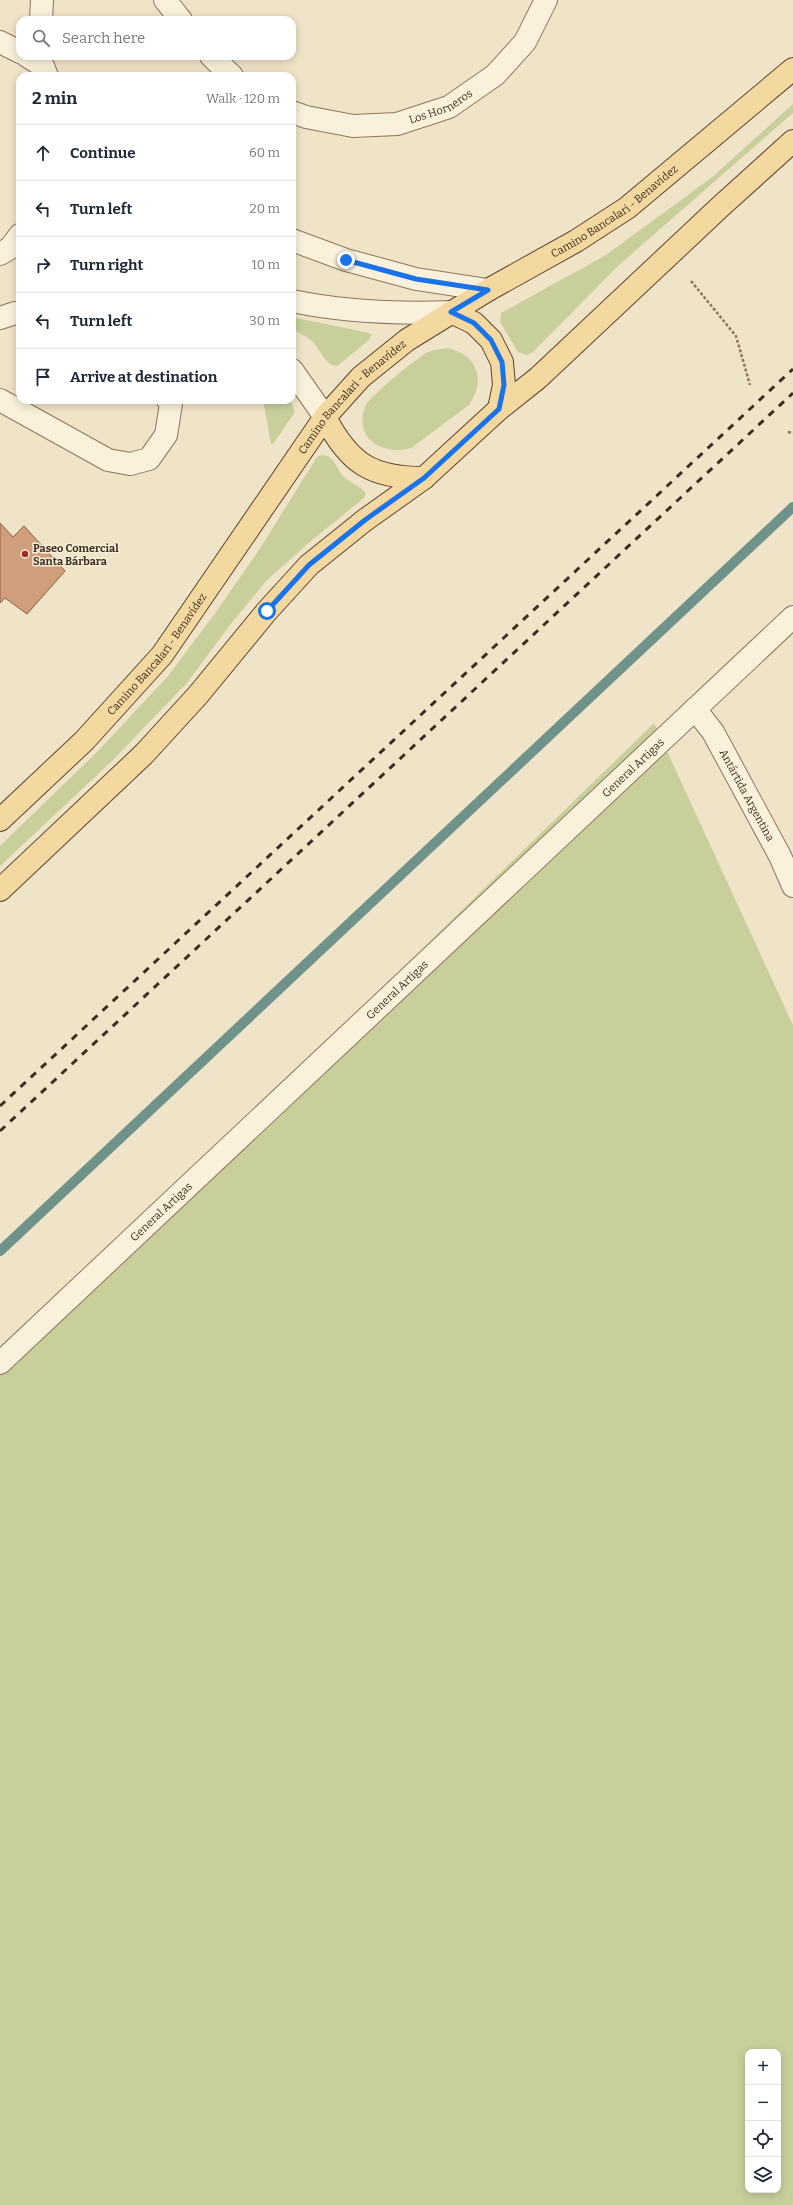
<!DOCTYPE html>
<meta charset="utf-8">
<style>
body{margin:0;font-family:Bitter,serif;background:#f6f6f7;color:#1f2937}
.controls{position:absolute;right:12px;bottom:12px;display:grid;overflow:hidden;border-radius:8px;box-shadow:0 2px 10px #0003}
.controls button{width:36px;height:36px;display:grid;place-items:center;padding:0;border:0;border-bottom:1px solid #e0e1e3;background:#fff;color:#1f2937;font:20px sans-serif}
.stop{position:absolute;width:12px;height:12px;margin:-9px;border:3px solid #1a73e8;border-radius:50%;background:#fff}
.stop.end{background:#1a73e8;border-color:#fff;box-shadow:0 1px 4px #0008}
.list{margin:0;padding:0;list-style:none}
h2{display:flex;justify-content:space-between;align-items:center;height:52px;margin:0;padding:0 16px;font-size:17px}
h2 small{font-size:13px;font-weight:400;color:#747a83}
.list li{display:grid;grid-template-columns:26px 1fr auto;gap:12px;align-items:center;box-sizing:border-box;height:56px;padding:0 16px;border-top:1px solid #e0e1e3}
.list b{display:block;font-size:15px;white-space:nowrap}
.list em{font-size:13px;font-style:normal;color:#747a83}
.icon{flex:none;width:22px;height:22px;fill:none;stroke:currentColor;stroke-width:2;stroke-linecap:round;stroke-linejoin:round}
.map{position:relative;flex:none;width:793px;height:2205px;overflow:hidden}
.search{position:absolute;background:#fff;box-shadow:0 2px 10px #0003;left:16px;top:16px;width:280px;height:44px;display:flex;align-items:center;gap:10px;box-sizing:border-box;padding:0 14px;border-radius:12px;color:#747a83;font-size:15px}
.panel{position:absolute;background:#fff;box-shadow:0 2px 10px #0003;left:16px;top:72px;width:280px;height:332px;border-radius:12px}
.map>svg:first-child{display:block}
.green{fill:#c9cf9b;fill-rule:evenodd}
.lines{fill:none;stroke-linecap:round;stroke-linejoin:round}
.stream{stroke:#6f938a;stroke-width:10}
.building{fill:#cf9f7d;stroke:#8d5f41}
.minor-casing{stroke:#8d765c;stroke-width:24}
.major-casing{stroke:#5b4430;stroke-width:24}
.path{stroke:#8d765c;stroke-width:2.5;stroke-dasharray:3 2;stroke-linecap:butt}
.minor{stroke:#faf1dc;stroke-width:22}
.major{stroke:#f3d9a0;stroke-width:22}
.rail{stroke:#3d2e20;stroke-width:3;stroke-dasharray:7 7;stroke-linecap:butt}
.route{stroke:#1a73e8;stroke-width:5}
.poi-dot{fill:#9e2a2b;stroke:#f7eed8;stroke-width:1.5}
.labels{text-anchor:middle;dominant-baseline:central;stroke-width:3;stroke-linejoin:round;paint-order:stroke}
.street-label{font-size:11px;fill:#3d2e20;stroke:#f7eed8}
.poi-label{font-size:11px;font-weight:bold;fill:#3d2e20;stroke:#f7eed8;text-anchor:start}
</style>
<div class="map">
<svg width="793" height="2205" viewBox="0 0 793 2205">
<rect width="100%" height="100%" fill="#f0e4c8"/>
<!-- green -->
<g class="green">
<polygon points="793,104 793,113 619,265 533,352 527,355 518,352 500,322 501,313 606,255 711,178"/>
<path d="M292 317 369 333 372 335 368 341 337 366C326 366 320 350 313 342 308 337 299 333 292 329Z"/>
<path d="M447 348C477 354 487 380 469 405L411 448C384 456 353 439 365 407 369 396 414 361 426 353 433 350 440 349 447 348Z"/>
<polygon points="263,400 290,400 295,412 273,444 271,444"/>
<path d="M321 455C335 454 336 470 345 478 352 484 360 486 366 493L364 498 312 540 267 580 230 625 187 683 110 763 0 866V846L98 751 168 676 216 612 259 550 317 457Z"/>
<path d="M654 723 793 1025V2205H0V1360ZM748 2052H778V2190H748Z"/>
</g>
<g class="lines">
<!-- stream -->
<polyline class="stream" points="0,1251 793,507"/>
</g>
<!-- building -->
<polygon class="building" points="0,523 13,537 24,526 65,571 27,614 5,598 0,603"/>
<g class="lines">
<defs>
<g id="minor">
<polyline points="165,0 181,20"/>
<polyline points="41,20 42,0"/>
<polyline points="0,42 20,52"/>
<polyline points="27,56 43,66 47,76"/>
<polyline points="211,56 232,76"/>
<path id="s1" d="M292 112 306 117 353 126 397 124 449 107 495 75 525 42 546 0"/>
<polyline points="292,240 346,260 416,279 488,290"/>
<polyline points="0,254 10,248 20,235"/>
<path d="M292 301C345 312 397 314 451 312"/>
<polyline points="0,318 15,313 20,313"/>
<polyline points="292,370 325,417"/>
<polyline points="0,400 108,460 130,464 149,459 166,435 171,404 168,400"/>
<path id="s2" d="M695 709 713 732 780 856 793 886"/>
<path id="s3" d="M0 1363 793 617"/>
</g>
<g id="major">
<polyline points="451,312 474,323 491,340 502,362 504,385 499,409"/>
<path d="M325 417C349 464 372 478 424 478"/>
<path id="s4" d="M0 820 84 741 162 655 325 417 361 377 407 340 488 290 576 241 627 208 793 69"/>
<polyline points="0,890 144,754 198,695 267,611 309,565 365,520 424,478 499,409 538,378 720,207 793,141"/>
</g>
</defs>
<!-- minor casing -->
<use href="#minor" class="minor-casing"/>
<!-- major casing -->
<use href="#major" class="major-casing"/>
<!-- path -->
<g class="path">
<polyline points="691,281 736,336 750,385"/>
<polyline points="788,432 793,433"/>
</g>
<!-- minor -->
<use href="#minor" class="minor"/>
<!-- major -->
<use href="#major" class="major"/>
<!-- rail -->
<g class="rail">
<polyline points="0,1106 793,369"/>
<polyline points="0,1131 793,393"/>
</g>
</g>
<g class="lines">
<!-- route -->
<polyline class="route" points="267,611 309,565 365,520 424,478 499,409 504,385 502,362 491,340 474,323 451,312 488,290 416,279 346,260"/>
</g>
<!-- markers -->
<circle class="poi-dot" cx="25" cy="554" r="4"/>
<g class="labels">
<!-- street labels -->
<g class="street-label">
<text stroke="none"><textPath href="#s1" startOffset="154">Los Horneros</textPath></text>
<text stroke="none"><textPath href="#s4" startOffset="877">Camino Bancalari - Benavídez</textPath></text>
<text stroke="none"><textPath href="#s4" startOffset="553">Camino Bancalari - Benavídez</textPath></text>
<text stroke="none"><textPath href="#s4" startOffset="229">Camino Bancalari - Benavídez</textPath></text>
<text stroke="none"><textPath href="#s3" startOffset="869">General Artigas</textPath></text>
<text stroke="none"><textPath href="#s2" startOffset="101">Antártida Argentina</textPath></text>
<text stroke="none"><textPath href="#s3" startOffset="545">General Artigas</textPath></text>
<text stroke="none"><textPath href="#s3" startOffset="221">General Artigas</textPath></text>
</g>
<!-- poi labels -->
<g class="poi-label">
<text x="33" y="548">Paseo Comercial<tspan x="33" dy="13">Santa Bárbara</tspan></text>
</g>
</g>
</svg>
<div class="controls">
<button>+</button>
<button>−</button>
<button><svg class="icon" aria-label="locate" viewBox="0 0 24 24"><circle cx="12" cy="12" r="6"/><path d="M12 2v4M12 18v4M2 12h4M18 12h4"/></svg></button>
<button><svg class="icon" aria-label="layers" viewBox="0 0 24 24"><path d="M12 4l9 5-9 5-9-5zM3 14l9 5 9-5"/></svg></button>
</div>
<div class="stop" style="left:267px;top:611px"></div>
<div class="stop end" style="left:346px;top:260px"></div>
<div class="search"><svg class="icon" aria-label="search" viewBox="0 0 24 24"><circle cx="10" cy="10" r="6"/><path d="M15 15l6 6"/></svg>Search here</div>
<section class="panel">
<h2>2 min<small>Walk · 120 m</small></h2>
<ul class="list">
<li><svg class="icon" aria-label="ahead" viewBox="0 0 24 24"><path d="M12 20V5M6 11l6-6 6 6"/></svg><div><b>Continue</b></div><em>60 m</em></li>
<li><svg class="icon" aria-label="left" viewBox="0 0 24 24"><path d="M17 20v-9H6M10 6l-5 5 5 5"/></svg><div><b>Turn left</b></div><em>20 m</em></li>
<li><svg class="icon" aria-label="right" viewBox="0 0 24 24"><path d="M7 20v-9h11M14 6l5 5-5 5"/></svg><div><b>Turn right</b></div><em>10 m</em></li>
<li><svg class="icon" aria-label="left" viewBox="0 0 24 24"><path d="M17 20v-9H6M10 6l-5 5 5 5"/></svg><div><b>Turn left</b></div><em>30 m</em></li>
<li><svg class="icon" aria-label="arrive" viewBox="0 0 24 24"><path d="M6 21V4h12l-3 4 3 4H6"/></svg><div><b>Arrive at destination</b></div></li>
</ul>
</section>
</div>
